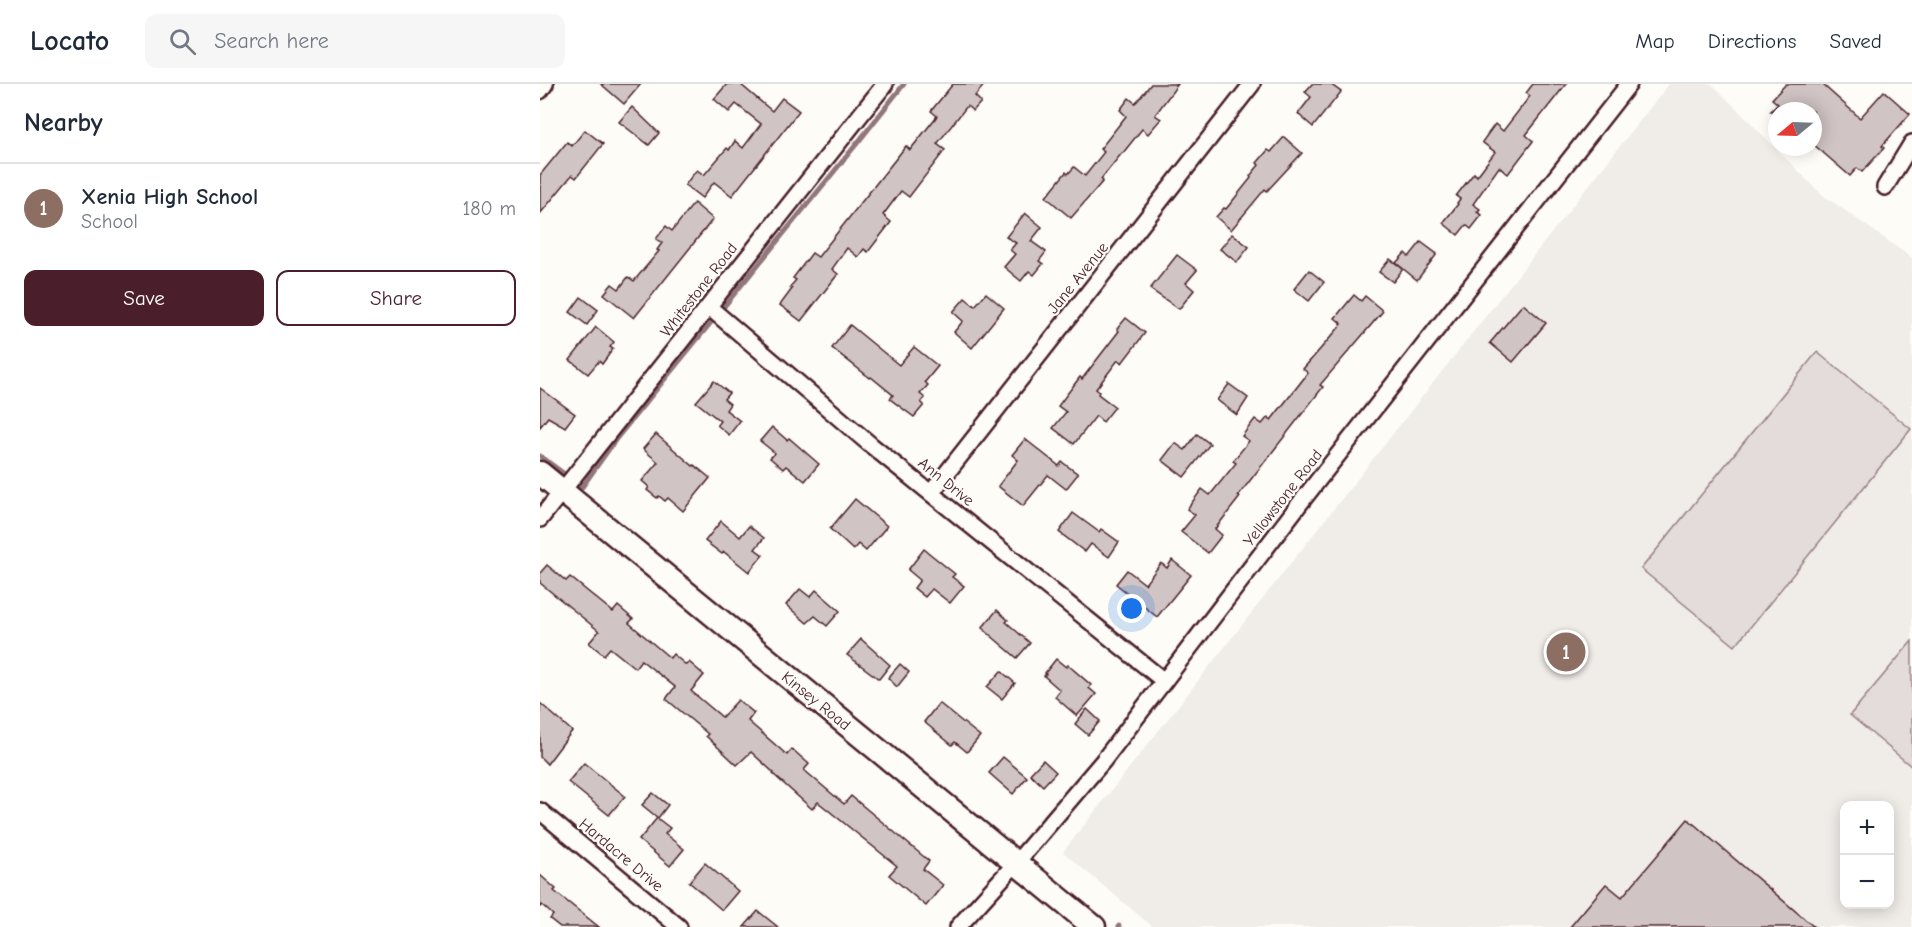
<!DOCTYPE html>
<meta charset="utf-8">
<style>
body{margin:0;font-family:"Comic Neue",sans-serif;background:#f6f6f7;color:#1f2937}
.controls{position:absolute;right:18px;bottom:18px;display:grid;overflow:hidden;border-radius:12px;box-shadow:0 3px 15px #0003}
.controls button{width:54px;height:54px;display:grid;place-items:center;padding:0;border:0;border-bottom:2px solid #e0e1e3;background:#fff;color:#1f2937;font:30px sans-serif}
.compass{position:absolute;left:1228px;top:18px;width:54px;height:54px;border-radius:50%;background:#fff;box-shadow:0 3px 15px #0003;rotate:251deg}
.you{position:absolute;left:592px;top:525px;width:21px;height:21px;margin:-15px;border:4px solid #fff;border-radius:50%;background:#1a73e8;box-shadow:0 0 0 9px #1a73e833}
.badge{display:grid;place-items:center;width:39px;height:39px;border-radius:50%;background:#4a1f2b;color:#fff;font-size:20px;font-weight:700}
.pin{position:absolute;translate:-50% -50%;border:3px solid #fff;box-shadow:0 2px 6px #0006}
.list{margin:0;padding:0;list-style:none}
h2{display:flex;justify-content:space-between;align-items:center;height:78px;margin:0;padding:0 24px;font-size:26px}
h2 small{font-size:20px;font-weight:400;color:#747a83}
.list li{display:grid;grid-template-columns:39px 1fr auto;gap:18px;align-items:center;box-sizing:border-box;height:90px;padding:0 24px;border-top:2px solid #e0e1e3}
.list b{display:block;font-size:22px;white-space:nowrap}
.list p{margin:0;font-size:20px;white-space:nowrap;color:#747a83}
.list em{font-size:20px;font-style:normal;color:#747a83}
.actions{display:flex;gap:12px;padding:18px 24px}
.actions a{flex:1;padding:14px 0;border:2px solid #4a1f2b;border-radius:12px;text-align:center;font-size:21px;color:#4a1f2b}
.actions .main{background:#4a1f2b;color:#fff}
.icon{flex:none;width:33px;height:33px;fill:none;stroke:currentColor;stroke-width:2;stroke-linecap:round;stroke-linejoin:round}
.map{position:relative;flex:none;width:1372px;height:843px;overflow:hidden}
header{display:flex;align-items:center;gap:36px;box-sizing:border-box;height:84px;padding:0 30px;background:#fff;border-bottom:2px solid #e0e1e3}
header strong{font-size:28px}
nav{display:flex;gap:33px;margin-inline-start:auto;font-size:21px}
.search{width:420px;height:54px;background:#f6f6f7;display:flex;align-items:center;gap:15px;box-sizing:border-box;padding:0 21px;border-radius:12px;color:#747a83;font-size:22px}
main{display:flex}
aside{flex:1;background:#fff}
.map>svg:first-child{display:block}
.built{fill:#f0ece8;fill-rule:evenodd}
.green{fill:#e3dcda;stroke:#967e82;stroke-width:1.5}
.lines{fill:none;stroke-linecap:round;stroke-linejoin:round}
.stream{stroke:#91777b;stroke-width:5}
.building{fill:#d0c5c4;stroke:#4a1f2b;stroke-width:1.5}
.street-casing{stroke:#4a1f2b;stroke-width:20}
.secondary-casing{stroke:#4a1f2b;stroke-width:27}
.street{stroke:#fdfcf7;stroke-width:15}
.secondary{stroke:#fdfcf7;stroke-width:22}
.labels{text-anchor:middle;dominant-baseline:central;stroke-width:4.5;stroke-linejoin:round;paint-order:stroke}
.street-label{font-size:16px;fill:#4a1f2b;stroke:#fdfcf7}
</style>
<header>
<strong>Locato</strong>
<div class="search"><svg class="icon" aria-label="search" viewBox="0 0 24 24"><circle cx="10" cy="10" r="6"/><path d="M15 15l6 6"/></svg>Search here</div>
<nav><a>Map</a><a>Directions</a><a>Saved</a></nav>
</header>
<main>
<aside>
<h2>Nearby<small></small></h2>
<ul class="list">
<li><span class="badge" style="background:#8d6e63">1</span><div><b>Xenia High School</b><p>School</p></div><em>180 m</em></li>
</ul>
<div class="actions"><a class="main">Save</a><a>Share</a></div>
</aside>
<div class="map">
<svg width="1372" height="843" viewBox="0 0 1372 843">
<rect width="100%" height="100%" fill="#fdfcf7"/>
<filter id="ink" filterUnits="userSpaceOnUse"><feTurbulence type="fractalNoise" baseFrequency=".0167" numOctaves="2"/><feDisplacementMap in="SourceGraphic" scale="12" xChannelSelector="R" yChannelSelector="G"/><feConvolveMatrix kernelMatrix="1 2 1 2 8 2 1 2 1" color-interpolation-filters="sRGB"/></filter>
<g filter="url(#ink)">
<!-- built -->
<path class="built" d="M1129 0H1172L1280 109 1372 174V843H613L523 768ZM1304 722H1350V820H1304Z"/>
<!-- green -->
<g class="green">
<polygon points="1277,268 1371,345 1195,562 1101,485"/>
<polygon points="1372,557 1372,683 1310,631"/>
</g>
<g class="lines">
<!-- stream -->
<g class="stream">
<polyline points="0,372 42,403 76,355 319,57 364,0"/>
<polyline points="579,842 579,843"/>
</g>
</g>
<!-- building -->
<g class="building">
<polygon points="61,0 101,0 84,20"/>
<polygon points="187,0 200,0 232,27 242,14 259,27 192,112 174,98 162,114 145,101 154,89 157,86 164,91 187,64 189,66 195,57 203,64 221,40 196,20 189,28 174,15"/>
<polygon points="413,0 445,0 435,12 441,18 433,27 427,22 397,60 405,66 369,113 361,107 343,131 351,138 328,168 324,165 318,173 307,164 292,185 298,190 261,237 240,221 252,205 250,203 256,196 253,194 272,169 278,173 366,62 370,66 397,32 391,27"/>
<polygon points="611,0 638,0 615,31 621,35 608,50 602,45 583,69 582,69 561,95 563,97 531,134 506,113 526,88 528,90 534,83 545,92 564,68 560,65 586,32 580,26 589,14 595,19 598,16"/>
<polygon points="772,0 790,0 801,8 773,43 758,30 771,13 765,8"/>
<polygon points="993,0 1026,0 986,51 993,57 968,90 959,83 933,120 940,125 937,128 942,131 931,145 926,141 918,151 903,139 918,120 917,119 920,115 916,112 923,103 934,89 937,92 955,68 942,58 955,40 963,47 990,12 986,9"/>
<polygon points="1246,0 1282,0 1320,34 1344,7 1370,30 1342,62 1344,64 1322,88 1317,84 1310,92 1273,60 1273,27 1231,27 1238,20 1232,15"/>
<polygon points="92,23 119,49 109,61 79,38"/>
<polygon points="45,46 63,60 36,94 32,91 0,130 0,91 27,58 32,62"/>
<polygon points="744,53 762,69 727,107 725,105 691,146 676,133 684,124 686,125 711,94 710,92 719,81 717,79 728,66 731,68"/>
<polygon points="154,119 173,135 94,234 64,210 72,200 79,205 88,193 94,197 119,167 117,166 122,159 116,155 126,142 132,147"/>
<polygon points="485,129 502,143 491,157 506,168 499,177 503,180 494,191 489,187 481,197 464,183 475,170 470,166 476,159 466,153"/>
<polygon points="692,150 709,163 697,178 680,165"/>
<polygon points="881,158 897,170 877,196 856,179 865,169 869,173"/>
<polygon points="637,171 657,186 646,199 654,206 639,225 610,205"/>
<polygon points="850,175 863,185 853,198 839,188"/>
<polygon points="769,186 784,198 769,217 754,205"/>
<polygon points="446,209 464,224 432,264 414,248 423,237 413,228 425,214 435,222"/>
<polygon points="814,211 821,217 825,212 843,227 780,301 783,303 698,412 700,413 675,445 682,451 668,469 641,448 655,431 647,425 662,405 670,411 696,379 693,377 709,357 702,352 715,335 722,340 728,333 731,336 768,289 763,285 802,240 795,234"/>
<polygon points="41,213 58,226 47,241 30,228"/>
<polygon points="983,220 1006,239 973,278 950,259"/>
<polygon points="586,234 605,249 582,279 578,276 556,305 559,308 558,310 575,323 563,338 556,332 534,360 513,344 526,328 518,322 540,293 542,295 579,247 577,245"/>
<polygon points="310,241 359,281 374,263 398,282 385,298 388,301 380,310 385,314 381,318 384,321 374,333 350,315 353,311 331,293 330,294 292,264"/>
<polygon points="56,243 74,258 70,263 73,265 62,280 59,277 48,290 30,276"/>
<polygon points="174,297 189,309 184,315 190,320 186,326 200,337 189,351 177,341 180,337 156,318"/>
<polygon points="689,300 708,314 697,331 677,316"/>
<polygon points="0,304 35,330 25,343 8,333 0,343"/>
<polygon points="232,343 247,356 249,354 279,380 265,397 246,382 243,385 230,374 235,369 220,357"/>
<polygon points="116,350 153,382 154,381 170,394 143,427 128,414 125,417 119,412 117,414 107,406 109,403 102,397 118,378 103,365"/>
<polygon points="657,350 670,360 644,393 622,376 635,359 645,366"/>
<polygon points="485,355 519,382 522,378 538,390 526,405 508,391 483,422 458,402 478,376 472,371"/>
<polygon points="315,415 347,442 326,467 318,460 313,466 290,445"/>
<polygon points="533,429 559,448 561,445 579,458 569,473 551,460 545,468 519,448"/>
<polygon points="181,437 200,453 209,442 224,454 215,465 223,471 209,488 184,468 182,470 165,457"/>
<polygon points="384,465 415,490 412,493 424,502 410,519 392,505 385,513 374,504 380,496 368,486"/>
<polygon points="632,476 651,491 617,533 576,500 587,486 605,500 621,479 627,484"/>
<polygon points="7,481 26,497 30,493 73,528 78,522 93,535 89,539 130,574 133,570 146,581 149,578 164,591 151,607 182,633 198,616 214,629 208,637 247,671 252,665 269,680 264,686 304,720 311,712 389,777 383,785 403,801 386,822 349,791 357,782 278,718 272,725 233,690 234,689 211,668 197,681 166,652 168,650 126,615 135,603 101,576 95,584 70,564 64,571 49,559 59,547 0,499 0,489"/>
<polygon points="260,505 270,513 276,506 300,527 287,542 275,532 267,539 246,521"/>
<polygon points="457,526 468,536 466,538 490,559 477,574 442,544"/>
<polygon points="321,555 350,581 339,595 307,571"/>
<polygon points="516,575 526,583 528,581 551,601 549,604 556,610 537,632 515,613 520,606 504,592 506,590 505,589"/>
<polygon points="360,580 369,588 357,603 348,594"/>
<polygon points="461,587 475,599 462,615 447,603"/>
<polygon points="0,619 32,647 7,680 0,673"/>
<polygon points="399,619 440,652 427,668 415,658 412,661 384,638"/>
<polygon points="547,625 560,637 548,651 535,640"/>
<polygon points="463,673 487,693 473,710 449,689"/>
<polygon points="503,676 516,688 503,702 490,690"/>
<polygon points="44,679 85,712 69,731 28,698"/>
<polygon points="113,709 128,721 118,734 102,721"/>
<polygon points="117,734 130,744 125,750 144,765 130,782 99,756"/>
<polygon points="1148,735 1274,843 1030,843 1066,800 1082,813"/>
<polygon points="165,779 198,807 182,826 149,798"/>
<polygon points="0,791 16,805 14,807 59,843 20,843 10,835 13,831 2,821 0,823"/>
<polygon points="218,827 238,843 204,843"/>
</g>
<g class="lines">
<defs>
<g id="street">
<polyline points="0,7 5,0"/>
<polyline points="1345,103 1372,59"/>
<polyline points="169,223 332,362 624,597"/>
<polyline points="391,409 712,0"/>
<polyline points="0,435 345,0"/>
<polyline points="0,727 139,843"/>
<polyline points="418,843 476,779 563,677 761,418 1089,0"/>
</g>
<polyline id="secondary" points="0,389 554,843"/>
</defs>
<!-- street casing -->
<use href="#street" class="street-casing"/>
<!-- secondary casing -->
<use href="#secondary" class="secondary-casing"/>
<!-- street -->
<use href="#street" class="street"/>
<!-- secondary -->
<use href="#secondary" class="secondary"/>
</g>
</g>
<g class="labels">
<!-- street labels -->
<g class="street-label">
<text transform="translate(538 194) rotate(-51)">Jane Avenue</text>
<text transform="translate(159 206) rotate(-52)">Whitestone Road</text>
<text transform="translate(406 398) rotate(39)">Ann Drive</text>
<text transform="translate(743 414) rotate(-52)">Yellowstone Road</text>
<text transform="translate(276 617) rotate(39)">Kinsey Road</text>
<text transform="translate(81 771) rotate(40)">Hardacre Drive</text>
</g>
</g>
</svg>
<div class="controls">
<button>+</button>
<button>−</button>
</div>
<svg class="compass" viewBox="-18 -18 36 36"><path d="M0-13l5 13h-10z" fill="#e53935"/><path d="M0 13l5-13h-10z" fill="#747a83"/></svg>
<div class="you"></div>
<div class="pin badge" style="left:1026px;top:568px;background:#8d6e63">1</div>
</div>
</main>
